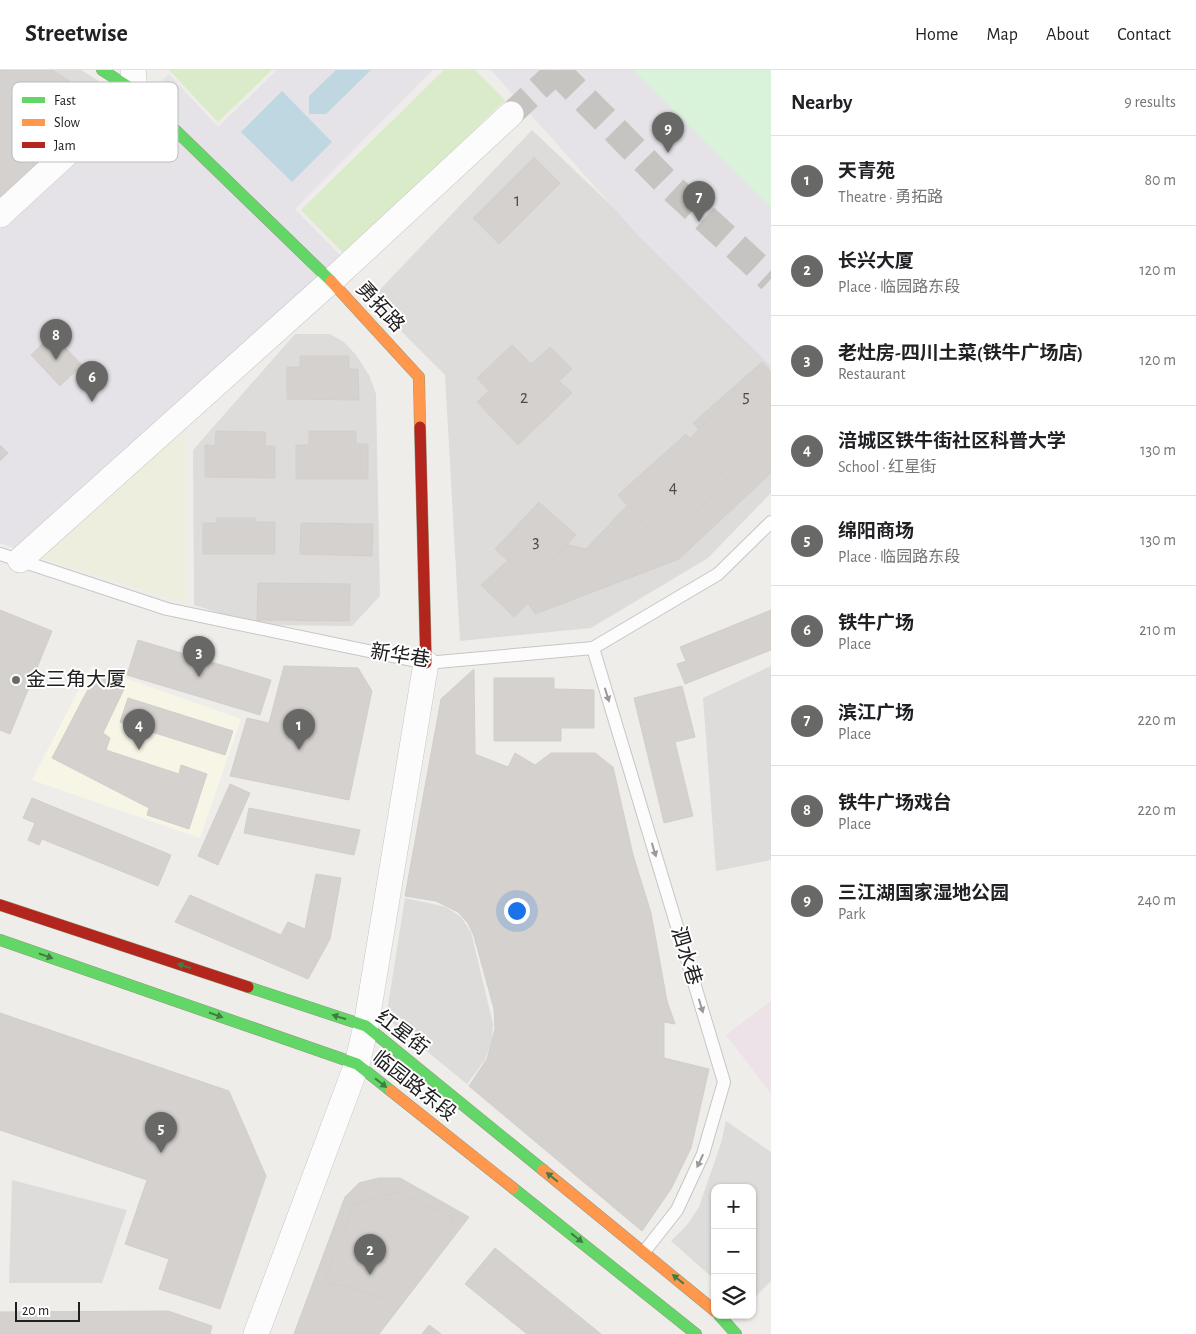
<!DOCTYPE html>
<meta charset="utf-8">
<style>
body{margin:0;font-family:"Alegreya Sans","Noto Sans SC",sans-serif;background:#f2f2f2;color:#202124}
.controls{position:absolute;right:15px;bottom:15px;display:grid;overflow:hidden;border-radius:10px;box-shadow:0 1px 4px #0004}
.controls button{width:45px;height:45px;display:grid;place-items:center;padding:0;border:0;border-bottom:1px solid #e0e0e0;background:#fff;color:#202124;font:25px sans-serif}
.scale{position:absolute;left:15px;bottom:12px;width:65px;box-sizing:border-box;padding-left:5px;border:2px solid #202020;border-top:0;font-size:14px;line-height:18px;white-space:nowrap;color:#202020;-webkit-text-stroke:4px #fff;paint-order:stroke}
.you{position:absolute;left:516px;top:840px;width:18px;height:18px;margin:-12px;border:4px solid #fff;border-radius:50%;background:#1a73e8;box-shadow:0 0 0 8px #1a73e833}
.badge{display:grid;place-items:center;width:32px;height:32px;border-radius:50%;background:#686866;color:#fff;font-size:16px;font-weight:700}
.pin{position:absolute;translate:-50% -41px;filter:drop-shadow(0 1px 2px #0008)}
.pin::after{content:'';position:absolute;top:26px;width:18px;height:15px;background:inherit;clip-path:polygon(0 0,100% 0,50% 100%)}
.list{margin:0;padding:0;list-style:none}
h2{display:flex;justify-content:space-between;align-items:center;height:65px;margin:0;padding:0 20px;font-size:21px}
h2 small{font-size:16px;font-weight:400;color:#757577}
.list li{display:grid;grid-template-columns:32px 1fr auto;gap:15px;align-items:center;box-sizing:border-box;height:90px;padding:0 20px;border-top:1px solid #e0e0e0}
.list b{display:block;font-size:19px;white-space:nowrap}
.list p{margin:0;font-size:16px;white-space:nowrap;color:#757577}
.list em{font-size:16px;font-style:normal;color:#757577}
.icon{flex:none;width:28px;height:28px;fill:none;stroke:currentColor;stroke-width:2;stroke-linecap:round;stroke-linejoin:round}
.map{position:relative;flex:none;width:771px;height:1264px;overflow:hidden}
header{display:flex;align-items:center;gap:30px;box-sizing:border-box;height:70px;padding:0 25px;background:#fff;border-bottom:1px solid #e0e0e0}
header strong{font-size:24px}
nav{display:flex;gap:28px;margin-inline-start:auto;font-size:18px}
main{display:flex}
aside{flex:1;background:#fff}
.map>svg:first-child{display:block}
.residential{fill:#dedcda}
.industrial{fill:#ece2e7}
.education{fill:#f7f6e6}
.religious{fill:#dddcda}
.farmland{fill:#edeedd}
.grass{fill:#daebc9}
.park{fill:#d9f3da}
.plaza{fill:#e5e3e7}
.water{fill:#bed7e1}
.building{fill:#d4d1ce;stroke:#d2cfcb}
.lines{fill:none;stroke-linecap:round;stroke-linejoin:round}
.street-tunnel{stroke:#c6c4c1;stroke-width:25;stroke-dasharray:25 12;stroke-linecap:butt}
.secondary-tunnel{stroke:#c6c4c1;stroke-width:28;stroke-dasharray:28 14;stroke-linecap:butt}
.lane-casing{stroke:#c7c6c5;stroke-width:14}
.street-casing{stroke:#c7c6c5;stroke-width:26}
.fast-casing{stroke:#969881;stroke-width:12}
.slow-casing{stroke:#969881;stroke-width:12}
.jam-casing{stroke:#969881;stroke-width:12}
.lane{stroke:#fdfcfc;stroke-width:12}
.street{stroke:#fdfcfc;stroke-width:25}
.fast{stroke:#63d668;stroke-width:11}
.slow{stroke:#ff974d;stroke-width:11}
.jam{stroke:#b3261e;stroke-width:11}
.oneway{fill:#9a9999}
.oneway2{fill:#427b44}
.poi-dot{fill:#686866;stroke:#fff;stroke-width:2}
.labels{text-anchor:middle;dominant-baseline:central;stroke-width:4;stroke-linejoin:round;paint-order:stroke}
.number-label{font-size:18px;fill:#4d4c4c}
.street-label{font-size:20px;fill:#202020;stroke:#fff}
.poi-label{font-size:20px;fill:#202020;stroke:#fff;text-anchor:start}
.key{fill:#fff;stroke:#bcbcbc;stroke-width:1}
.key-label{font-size:14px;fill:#202020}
</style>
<header>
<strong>Streetwise</strong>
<nav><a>Home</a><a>Map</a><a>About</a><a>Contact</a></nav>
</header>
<main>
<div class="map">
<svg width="771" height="1264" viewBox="0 0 771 1264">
<rect width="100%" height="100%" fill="#efede9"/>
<!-- residential -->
<g class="residential">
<polygon points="0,0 81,0 105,15 105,27 102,35 0,134"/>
<polygon points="532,60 771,287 771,423 708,488 591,558 460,571 445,305 370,230"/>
<polygon points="295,264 330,264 344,272 356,285 369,305 376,324 380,526 352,556 258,555 194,535 193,380"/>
</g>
<!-- industrial -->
<polygon class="industrial" points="771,931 771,1024 726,965"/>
<!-- education -->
<polygon class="education" points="91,596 241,649 200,768 32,710"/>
<!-- religious -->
<g class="religious">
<polygon points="771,596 771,790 716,801 703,628"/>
<polygon points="405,828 446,837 461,847 471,862 493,954 492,970 485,990 467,1014 386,948"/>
<polygon points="726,1051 771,1082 771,1211 752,1230 752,1118 715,1118 715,1210 671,1171 687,1155 699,1137 721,1073"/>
<polygon points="12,1110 127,1140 102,1213 9,1213"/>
</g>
<!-- farmland -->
<polygon class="farmland" points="185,356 186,533 39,487"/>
<!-- grass -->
<g class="grass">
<polygon points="169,0 272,0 218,52"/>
<polygon points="444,0 475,0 505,30 346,186 301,140"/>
</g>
<!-- park -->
<polygon class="park" points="491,0 771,0 771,296 639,166"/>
<!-- plaza -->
<g class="plaza">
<polygon points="277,0 433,0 295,139 345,190 17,479 0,473 0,159 169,4 218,57"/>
<polygon points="491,0 634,0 771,137 771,296 639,166"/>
</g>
<!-- water -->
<g class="water">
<polygon points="336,0 371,0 326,44 309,44 309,26"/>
<polygon points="282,21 332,72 292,112 241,62"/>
</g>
<!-- building -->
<g class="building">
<polygon points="0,0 52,0 70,11 76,38 75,60 0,129"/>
<polygon points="534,87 560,113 499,174 473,148"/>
<polygon points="52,264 82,295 60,316 31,285"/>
<polygon points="512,275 531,294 550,277 572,299 559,311 572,323 518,375 477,332 489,321 477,308"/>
<polygon points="300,286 349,286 349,299 358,299 359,330 287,329 287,297 300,297"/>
<polygon points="762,292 771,302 771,369 736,400 693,353"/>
<polygon points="752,303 771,321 771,403 679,489 535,544 528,533 514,547 481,515 533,467 586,479"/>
<polygon points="216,361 266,362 265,376 275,376 275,408 205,407 205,375 215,376"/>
<polygon points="309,361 356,361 356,374 368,374 368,409 296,409 296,375 309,375"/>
<polygon points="686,364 729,411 661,473 618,425"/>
<polygon points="0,375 8,383 0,391"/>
<polygon points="539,432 576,465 532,513 495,479"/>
<polygon points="217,448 256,448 256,452 275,452 275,484 203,484 203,453 217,453"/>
<polygon points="301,453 373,454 372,486 300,484"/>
<polygon points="258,513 350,514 349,551 257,550"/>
<polygon points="0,540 52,561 10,664 0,660"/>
<polygon points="771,540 771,580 685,614 677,594 686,591 680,577"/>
<polygon points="138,570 271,610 260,645 127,605"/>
<polygon points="284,596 358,598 372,621 349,730 230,706 247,648 269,653"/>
<polygon points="474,599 475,684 508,697 515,683 535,695 551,683 595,683 613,697 633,785 651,843 667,931 675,954 664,952 664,988 709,999 691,1078 671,1119 642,1161 469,1016 487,989 495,959 494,939 474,866 468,853 458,842 436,831 405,826 441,629"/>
<polygon points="97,602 125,617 103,663 110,668 106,680 179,704 181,695 207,704 189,759 147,745 149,738 52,688"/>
<polygon points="494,608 554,608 554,619 594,620 594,658 561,658 561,671 494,671"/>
<polygon points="682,616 695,667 675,672 693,746 664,753 634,628"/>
<polygon points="128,628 233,661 225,685 120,652"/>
<polygon points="230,714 250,723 218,795 198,786"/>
<polygon points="32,728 171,785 158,816 42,769 39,775 28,770 35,753 23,748"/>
<polygon points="249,738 360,760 354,785 244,763"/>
<polygon points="316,804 341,808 330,869 308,909 175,852 190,825 281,865 288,852 305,859"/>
<polygon points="0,943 229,1021 266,1106 220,1239 159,1219 169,1189 125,1174 147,1110 0,1060"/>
<polygon points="379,1108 400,1108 469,1147 379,1264 294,1264 345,1127 359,1113"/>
<polygon points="397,1122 454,1148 390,1230 325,1211 353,1135"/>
<polygon points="495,1178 601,1264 527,1264 465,1214"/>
<polygon points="168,1241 212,1256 210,1264 0,1264 0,1242"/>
<polygon points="429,1255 441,1264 422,1264"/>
</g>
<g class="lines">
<!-- street-tunnel -->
<polyline class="street-tunnel" points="511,44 557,1"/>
<!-- secondary-tunnel -->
<polyline class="secondary-tunnel" points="556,0 672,118 771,209"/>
<defs>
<g id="lane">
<polyline points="0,484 167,539 426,593 593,578 718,504 771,452"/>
<polyline points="593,578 724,1012 703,1084 677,1140 644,1182"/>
</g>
<g id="street">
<polyline points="0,145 135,21 133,0"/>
<polyline points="20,490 331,211 511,44"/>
<polyline points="256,1264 357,994 366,956 426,593"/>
</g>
<g id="fast">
<polyline points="102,0 135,21 331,211"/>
<polyline points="0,870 357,994 391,1021"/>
<polyline points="248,917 366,956 543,1100"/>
<polyline points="513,1118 696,1264"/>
<polyline points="719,1245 736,1264"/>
</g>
<g id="slow">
<polyline points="331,211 419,307 420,357"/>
<polyline points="391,1021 513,1118"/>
<polyline points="543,1100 715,1241"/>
</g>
<g id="jam">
<polyline points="420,357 426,593"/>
<polyline points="0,835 248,917"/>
</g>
</defs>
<!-- lane casing -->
<use href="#lane" class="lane-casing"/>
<!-- street casing -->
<use href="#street" class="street-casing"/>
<!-- fast casing -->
<use href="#fast" class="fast-casing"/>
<!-- slow casing -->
<use href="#slow" class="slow-casing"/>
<!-- jam casing -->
<use href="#jam" class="jam-casing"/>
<!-- lane -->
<use href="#lane" class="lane"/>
<!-- street -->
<use href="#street" class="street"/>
<!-- fast -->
<use href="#fast" class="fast"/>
<!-- slow -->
<use href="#slow" class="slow"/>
<!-- jam -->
<use href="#jam" class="jam"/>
</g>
<!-- one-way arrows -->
<defs><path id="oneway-solid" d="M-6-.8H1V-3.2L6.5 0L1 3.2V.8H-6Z" transform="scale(1.25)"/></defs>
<g class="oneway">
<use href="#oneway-solid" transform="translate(607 625) rotate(73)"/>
<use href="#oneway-solid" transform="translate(654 780) rotate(73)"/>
<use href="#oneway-solid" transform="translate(701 936) rotate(73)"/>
<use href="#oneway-solid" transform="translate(700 1091) rotate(115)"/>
</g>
<g class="oneway2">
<use href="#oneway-solid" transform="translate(46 886) rotate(19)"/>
<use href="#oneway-solid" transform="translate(184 896) rotate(-162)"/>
<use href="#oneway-solid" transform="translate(216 945) rotate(19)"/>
<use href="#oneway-solid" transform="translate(339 947) rotate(-162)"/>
<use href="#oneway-solid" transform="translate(381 1013) rotate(38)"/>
<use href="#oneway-solid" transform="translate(552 1107) rotate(-141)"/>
<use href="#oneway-solid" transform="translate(577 1168) rotate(38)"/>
<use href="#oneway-solid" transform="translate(678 1209) rotate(-141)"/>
</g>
<!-- markers -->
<circle class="poi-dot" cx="16" cy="610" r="5"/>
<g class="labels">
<!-- number labels -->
<g class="number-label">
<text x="517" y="131">1</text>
<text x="746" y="327">5</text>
<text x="524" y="328">2</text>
<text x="673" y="418">4</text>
<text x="536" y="472">3</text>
</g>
<!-- street labels -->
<g class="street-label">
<text transform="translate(380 237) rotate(47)">勇拓路</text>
<text transform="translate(400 586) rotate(9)">新华巷</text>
<text transform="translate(686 886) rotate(73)">泗水巷</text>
<text transform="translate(402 963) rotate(37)">红星街</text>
<text transform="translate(414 1016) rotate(38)">临园路东段</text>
</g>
<!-- poi labels -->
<g class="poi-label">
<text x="26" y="610">金三角大厦</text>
</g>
</g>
<!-- legend -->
<rect x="12" y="12" width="166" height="80" rx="8" class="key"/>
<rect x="22" y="27" width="23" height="6" fill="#63d668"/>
<rect x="22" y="49" width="23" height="7" fill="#ff974d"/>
<rect x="22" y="72" width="23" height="6" fill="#b3261e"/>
<g class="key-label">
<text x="54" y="35">Fast</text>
<text x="54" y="57">Slow</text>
<text x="54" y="80">Jam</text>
</g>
</svg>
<div class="controls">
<button>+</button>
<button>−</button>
<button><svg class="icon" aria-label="layers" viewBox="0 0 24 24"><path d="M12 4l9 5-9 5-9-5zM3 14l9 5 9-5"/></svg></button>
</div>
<div class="scale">20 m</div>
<div class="you"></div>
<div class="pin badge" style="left:299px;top:680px">1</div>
<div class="pin badge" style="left:370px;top:1205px">2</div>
<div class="pin badge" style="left:199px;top:607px">3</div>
<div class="pin badge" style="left:139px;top:680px">4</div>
<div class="pin badge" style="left:161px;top:1083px">5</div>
<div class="pin badge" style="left:92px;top:332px">6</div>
<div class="pin badge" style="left:699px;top:152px">7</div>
<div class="pin badge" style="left:56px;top:290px">8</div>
<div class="pin badge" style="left:668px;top:83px">9</div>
</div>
<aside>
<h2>Nearby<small>9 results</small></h2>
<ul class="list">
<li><span class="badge">1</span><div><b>天青苑</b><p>Theatre · 勇拓路</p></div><em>80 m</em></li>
<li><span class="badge">2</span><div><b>长兴大厦</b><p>Place · 临园路东段</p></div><em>120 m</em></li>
<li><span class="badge">3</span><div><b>老灶房-四川土菜(铁牛广场店)</b><p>Restaurant</p></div><em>120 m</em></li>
<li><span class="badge">4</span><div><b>涪城区铁牛街社区科普大学</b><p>School · 红星街</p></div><em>130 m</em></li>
<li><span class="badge">5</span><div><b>绵阳商场</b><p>Place · 临园路东段</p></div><em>130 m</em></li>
<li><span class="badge">6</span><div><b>铁牛广场</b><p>Place</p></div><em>210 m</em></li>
<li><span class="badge">7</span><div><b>滨江广场</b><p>Place</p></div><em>220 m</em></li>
<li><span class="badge">8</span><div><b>铁牛广场戏台</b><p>Place</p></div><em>220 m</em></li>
<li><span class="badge">9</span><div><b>三江湖国家湿地公园</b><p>Park</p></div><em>240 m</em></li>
</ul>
</aside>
</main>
